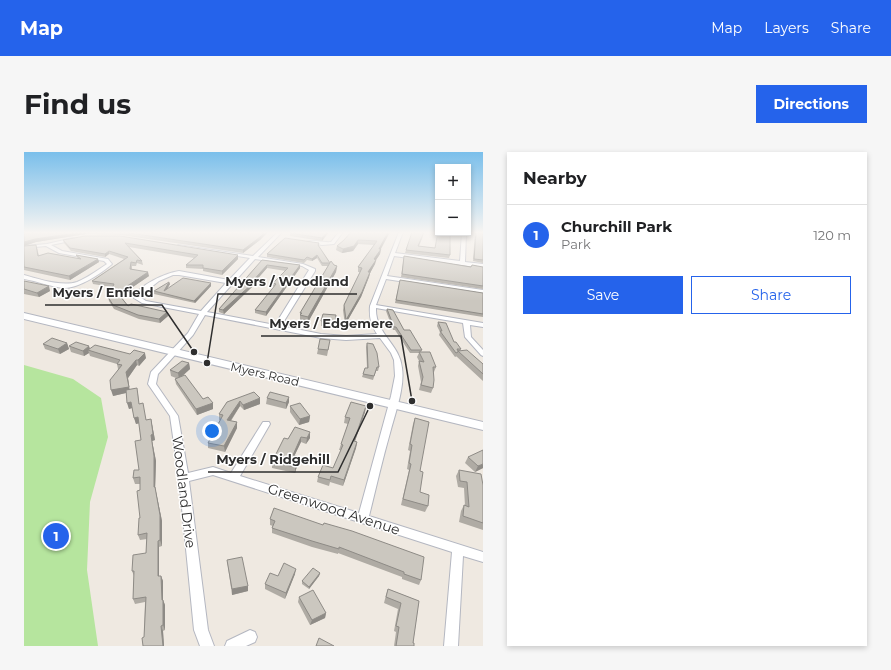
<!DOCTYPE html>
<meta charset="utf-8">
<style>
body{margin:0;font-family:Montserrat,sans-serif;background:#f6f6f6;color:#202124}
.controls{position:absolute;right:12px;top:12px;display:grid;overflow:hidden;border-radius:0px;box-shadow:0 2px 6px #0003}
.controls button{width:36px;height:36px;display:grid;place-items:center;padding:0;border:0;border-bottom:1px solid #e0e0e0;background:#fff;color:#202124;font:20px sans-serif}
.you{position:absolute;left:188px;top:279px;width:14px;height:14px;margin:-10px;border:3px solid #fff;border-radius:50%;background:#1a73e8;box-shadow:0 0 0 6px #1a73e833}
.badge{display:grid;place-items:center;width:26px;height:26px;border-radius:50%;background:#2563eb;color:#fff;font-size:13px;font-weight:700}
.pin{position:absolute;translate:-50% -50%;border:2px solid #fff;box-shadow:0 1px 4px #0006}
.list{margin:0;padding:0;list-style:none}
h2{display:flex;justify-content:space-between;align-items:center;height:52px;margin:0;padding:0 16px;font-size:17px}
h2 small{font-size:13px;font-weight:400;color:#757577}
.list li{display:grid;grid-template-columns:26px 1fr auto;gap:12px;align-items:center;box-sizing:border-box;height:60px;padding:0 16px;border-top:1px solid #e0e0e0}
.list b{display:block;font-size:15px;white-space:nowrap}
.list p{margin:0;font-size:13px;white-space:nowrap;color:#757577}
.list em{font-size:13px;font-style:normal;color:#757577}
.actions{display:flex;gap:8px;padding:12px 16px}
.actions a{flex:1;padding:9px 0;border:1px solid #2563eb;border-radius:0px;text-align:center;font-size:14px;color:#2563eb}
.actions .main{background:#2563eb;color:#fff}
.map{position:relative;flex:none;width:459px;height:494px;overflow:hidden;border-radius:0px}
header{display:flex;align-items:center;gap:24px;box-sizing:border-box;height:56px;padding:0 20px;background:#2563eb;color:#fff}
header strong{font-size:19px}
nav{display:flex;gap:22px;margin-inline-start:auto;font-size:14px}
.intro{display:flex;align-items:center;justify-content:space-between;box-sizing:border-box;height:96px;padding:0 24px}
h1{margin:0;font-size:28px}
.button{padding:10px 18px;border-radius:0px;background:#2563eb;color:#fff;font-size:14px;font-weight:700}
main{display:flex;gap:24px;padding:0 24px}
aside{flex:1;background:#fff;border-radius:0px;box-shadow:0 2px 6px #0003}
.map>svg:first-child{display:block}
.green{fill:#b6e59e}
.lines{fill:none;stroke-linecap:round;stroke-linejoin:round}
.street-casing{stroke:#b4b7c1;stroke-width:2}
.secondary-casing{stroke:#b4b7c1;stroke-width:2}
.street{fill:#fff;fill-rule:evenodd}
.secondary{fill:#fff;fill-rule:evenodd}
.wall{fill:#afaba4}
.shaded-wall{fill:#8e8b86}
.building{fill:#cbc7bf;stroke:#8e8b86}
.labels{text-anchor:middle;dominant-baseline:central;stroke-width:3;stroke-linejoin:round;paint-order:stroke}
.street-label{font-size:12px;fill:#2e2e2e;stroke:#fff}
.near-street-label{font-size:14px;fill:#2e2e2e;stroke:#fff}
.leader{fill:none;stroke:#2e2e2e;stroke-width:1.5}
.callout-dot{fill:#2e2e2e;stroke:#fff;stroke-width:1.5}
.callout-label{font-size:13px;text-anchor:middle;font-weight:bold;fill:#2e2e2e;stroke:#fff;stroke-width:3;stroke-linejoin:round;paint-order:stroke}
</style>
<header>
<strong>Map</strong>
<nav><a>Map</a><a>Layers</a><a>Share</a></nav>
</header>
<div class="intro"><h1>Find us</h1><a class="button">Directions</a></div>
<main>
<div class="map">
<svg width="459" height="494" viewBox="0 0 459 494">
<rect width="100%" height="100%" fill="#efe9e1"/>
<!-- green -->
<polygon class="green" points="0,213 49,227 77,246 84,285 66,350 63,418 74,494 0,494"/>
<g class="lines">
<defs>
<g id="street">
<path d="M254 80H258L234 105 279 112 291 117V119L257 174 297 182 322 184 353 182C347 173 345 165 346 154L375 80H379L371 101 436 109 438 81H442L441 110 459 112V116L370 104 363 124 459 138V142L362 127 352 153 459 171V175L446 173 447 185 459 198V204L457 203 441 185 439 171 352 156C351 182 376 192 378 216 381 235 371 262 366 281 358 309 352 336 345 364L459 400V410L439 404 434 494H420L428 400 189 323 165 329 184 478 190 494H176L170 478 155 326 146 264 124 232 127 220 164 181 175 162 118 151 110 146C114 133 142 121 155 119L205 128 226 106 156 95 154 94V93L229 104ZM231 107 278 114 285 118 251 173 183 160ZM149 123H155L202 131 177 159 122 149 116 145 117 143 135 129ZM181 163 297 186 322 188 356 186 367 201 370 208 371 224 367 244 335 361 216 324 246 272 245 270H239L207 321 189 315 164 321 154 264 132 232 134 222 169 183Z"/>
<path d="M315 80H319L310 92 298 93 283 90C289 87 299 91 307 90Z"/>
<path d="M49 86H51V88L27 93 38 99 84 107 88 112C78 121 55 136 41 136 27 135 13 129 0 127V123C15 127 38 135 53 130 63 126 74 118 83 112L80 109 35 101 22 94 0 96V94L23 92Z"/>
<polygon points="226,478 231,480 233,485 231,490 222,494 201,494 203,489"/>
</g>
<polygon id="secondary" points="0,161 459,270 459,278 0,167"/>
</defs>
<!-- street casing -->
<use href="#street" class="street-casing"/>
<!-- secondary casing -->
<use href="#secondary" class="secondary-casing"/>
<!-- street -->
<use href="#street" class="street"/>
<!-- secondary -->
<use href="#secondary" class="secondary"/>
</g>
<!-- wall -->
<g class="wall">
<polygon points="0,80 244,80 236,88 219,101 97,83 62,82 12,90 0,94"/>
<polygon points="267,80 305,80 298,89 266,84 266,81"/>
<polygon points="326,80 366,80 357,97 356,102 352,108 351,112 346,121 345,125 337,145 321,173 319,158 320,153 336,120 334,120 334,115 350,93 334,92 329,99 318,101 312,98 313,94 320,88 326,81"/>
<polygon points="400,80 398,87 395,94 410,96 426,103 425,106 381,101 382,98"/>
<polygon points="451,80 459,80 459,111 449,109"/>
<polygon points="61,84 214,107 198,123 179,119 179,117 162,116 162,113 170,106 105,95 118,109 119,113 113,111 112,114 108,114 108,117 125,124 100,141 98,146 104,154 143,160 144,164 136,171 115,167 90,157 85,149 84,145 88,135 69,132 68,129 100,107 85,102 81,105 47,99 40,91 39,88"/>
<polygon points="295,91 294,94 305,111 310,113 313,114 312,120 283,172 276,171 276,161 304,114 298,114 293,106 288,109 283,108 280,111 243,105 243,102"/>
<polygon points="0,94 13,96 15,104 54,107 52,103 74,107 75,110 46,128 0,118"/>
<polygon points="380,104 447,115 459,115 459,137 377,125"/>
<polygon points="238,108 276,113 276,116 242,164 231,161 231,158 250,135 249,134 249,131 262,119 243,116 228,133 228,135 200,162 195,160 195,157"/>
<polygon points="376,128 459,141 459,165 371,151"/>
<polygon points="0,129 26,139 15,145 0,142"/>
<polygon points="145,130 146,132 143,137 187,131 187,134 171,151 130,142 130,139"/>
<polygon points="363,157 380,178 398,198 397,200 412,215 410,220 409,220 409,236 407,241 395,238 397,230 394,214 395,209 393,205 395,201 386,201 371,178 369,178 362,159"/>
<polygon points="312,163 310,176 297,174 297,169"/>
<polygon points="414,170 430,190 437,197 436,199 459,212 459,229 432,204 433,204 431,205 415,183 416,180 413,174"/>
<polygon points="43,191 45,197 36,202 21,197 19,192"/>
<polygon points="343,191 355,215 354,219 352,219 349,228 338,225 339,222 343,216 342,195"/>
<polygon points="45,194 66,197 122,206 115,214 113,213 104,226 105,237 114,242 115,252 122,268 127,267 131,288 128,289 132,309 131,335 138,369 138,394 135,395 135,424 137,424 139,429 139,448 141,453 141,478 139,479 140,494 119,494 120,485 121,450 111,452 109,447 110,424 108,419 122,401 123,387 116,388 114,383 116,366 116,332 111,332 109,326 115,318 117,288 115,271 112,272 108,256 105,257 102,241 89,244 94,217 93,212 66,204 65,201 60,204 47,200"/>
<polygon points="305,194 303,204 293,202 294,197"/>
<polygon points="165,211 166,217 158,224 179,247 189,251 189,257 173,263 152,232 151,227 152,226 147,224 146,218"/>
<polygon points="265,245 265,250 262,257 242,252 243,246"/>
<polygon points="236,246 236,252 220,258 216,254 207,269 213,270 213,276 201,300 184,296 184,291 196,268 195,268 195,262 203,250"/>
<polygon points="266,254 286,264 285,270 275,273 266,260"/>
<polygon points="342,254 341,260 331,289 333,290 332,296 319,334 306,330 305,334 293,330 294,325 309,316 317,298 315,298 317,292 324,272 320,271 321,265"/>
<polygon points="391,266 396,319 396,340 404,354 401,360 377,353 385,318 383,317 386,299 384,298 389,272"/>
<polygon points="271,275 286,286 282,292 277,290 270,304 274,305 274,311 271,321 248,316 248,310 264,287"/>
<polygon points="444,305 459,316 451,320 441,311"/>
<polygon points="435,318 459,333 459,378 435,370 437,359 440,353 441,354 440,336 434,335 432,324"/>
<polygon points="250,356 397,428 395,433 378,427 378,425 314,401 314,402 288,395 248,381 248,376 249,374 246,373 246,367"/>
<polygon points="203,408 224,434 224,439 208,443"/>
<polygon points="296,421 295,424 285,437 278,432 278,429"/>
<polygon points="271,422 261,447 241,437 241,432 254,424"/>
<polygon points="364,437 395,449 389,491 390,494 370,494 372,480 370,479 374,457 360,451 362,443"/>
<polygon points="275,445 302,461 301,466 286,473 274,450"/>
</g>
<!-- shaded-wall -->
<g class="shaded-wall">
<polygon points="59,80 61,80 62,82 12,90 0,94 0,90 11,87"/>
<polygon points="241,80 244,80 236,88 219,101 219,98"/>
<polygon points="303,80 305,80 298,89 298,86"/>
<polygon points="364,80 366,80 356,98 357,97 356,102 352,108 351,112 346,121 345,125 337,145 321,173 322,168 344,120"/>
<polygon points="334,88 334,92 329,99 318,101 319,97"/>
<polygon points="85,99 85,102 81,105 81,102"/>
<polygon points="214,103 214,107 198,123 198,119"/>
<polygon points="293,103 293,106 288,109 288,107"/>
<polygon points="74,107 75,110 46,128 45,124"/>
<polygon points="243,113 243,116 228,133 228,135 200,162 199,158"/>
<polygon points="276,113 276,116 242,164 242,160"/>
<polygon points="313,114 312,120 283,172 284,165"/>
<polygon points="124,120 125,124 100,141 97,148 96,144 99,137"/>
<polygon points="145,130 146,132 140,142 140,139"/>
<polygon points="187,131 187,134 171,151 170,149"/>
<polygon points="25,134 26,139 15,145 13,141"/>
<polygon points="143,160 144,164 136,171 135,167"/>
<polygon points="43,191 45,197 36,202 34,197"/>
<polygon points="65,194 67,199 64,198 65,201 60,204 59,199"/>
<polygon points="121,201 122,206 115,214 114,208"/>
<polygon points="112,208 113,213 104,226 106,240 89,244 87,238"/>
<polygon points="165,211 166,217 155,227 154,221"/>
<polygon points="265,245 265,250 262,257 262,251"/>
<polygon points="236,246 236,252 220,258 219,253"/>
<polygon points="216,249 216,254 203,274 203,268"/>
<polygon points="107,250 108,256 105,257 103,251"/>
<polygon points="189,251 189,257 173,263 172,257"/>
<polygon points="342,254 341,260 329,295 330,289"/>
<polygon points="286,264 285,270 275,273 276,267"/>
<polygon points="114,265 116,271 112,272 110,266"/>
<polygon points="127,267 131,288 128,289 132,309 131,341 130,335 127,283"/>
<polygon points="213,270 213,276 201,300 200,294"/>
<polygon points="286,280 286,286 282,292 283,286"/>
<polygon points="277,285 277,290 268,309 269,303"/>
<polygon points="333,290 332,296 319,334 320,328"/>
<polygon points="274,305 274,311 271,321 271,315"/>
<polygon points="459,312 459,316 451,320 454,314"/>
<polygon points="131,335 138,369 138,394 136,388"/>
<polygon points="134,389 135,395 135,430 134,424"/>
<polygon points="272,417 271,422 261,447 262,441"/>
<polygon points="296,421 295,424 285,437 285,435"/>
<polygon points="137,424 139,429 139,451 139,448 141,453 141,478 139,473 138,448"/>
<polygon points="224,434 224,439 208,443 208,437"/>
<polygon points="302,461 301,466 286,473 288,468"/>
<polygon points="137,474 139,479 140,494 139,494"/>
</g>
<!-- building -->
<g class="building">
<polygon points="0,80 59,80 11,87 0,90"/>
<polygon points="99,80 241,80 236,85 219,98"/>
<polygon points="267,80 303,80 298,86 266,81"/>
<polygon points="327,80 364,80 355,97 357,97 350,107 352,108 344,120 346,120 338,140 322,168 320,153 338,116 334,115 353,89 334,88 330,94 319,97 313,94 320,88"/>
<polygon points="388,80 400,80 394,94 411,96 414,80 414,81 426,81 426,103 382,98"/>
<polygon points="452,80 459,80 459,108 450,107"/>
<polygon points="61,84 96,84 214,103 198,119 179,116 179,113 162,113 174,103 101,91 118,109 113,108 112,111 107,110 106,117 124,120 99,137 96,144 104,154 107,152 143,160 135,167 114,163 89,153 84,145 90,132 68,129 104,105 85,99 81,102 46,96 39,88"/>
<polygon points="261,86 295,91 294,93 306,111 298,111 293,103 288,107 283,105 280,108 243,102"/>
<polygon points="12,93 14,104 24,101 57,107 52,103 74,107 45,124 0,115 0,94"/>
<polygon points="380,104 447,115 448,113 459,115 459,134 378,122"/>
<polygon points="238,108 276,113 242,160 231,158 252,132 249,131 264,116 243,113 227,131 228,132 199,158 195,157"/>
<polygon points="307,109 310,113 313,114 284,165 276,163 278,161 276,161"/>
<polygon points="159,126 187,131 170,149 130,139 145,130 140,139"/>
<polygon points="376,128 459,141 459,162 372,148"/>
<polygon points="0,129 25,134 13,141 0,137"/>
<polygon points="363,157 369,158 380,178 386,178 398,198 387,198 372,175 370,175"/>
<polygon points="299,162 312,163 311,171 297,169"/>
<polygon points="414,170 422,171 430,190 432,190 437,197 433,197 434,199 434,200 432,201 416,179 418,179"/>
<polygon points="28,186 43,191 34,197 19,192"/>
<polygon points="296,187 306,188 304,198 294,197"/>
<polygon points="52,190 65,194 59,199 45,194"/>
<polygon points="343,191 349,192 353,201 355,215 353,215 350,224 339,222 341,216 344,216"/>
<polygon points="71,193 106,202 110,198 121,201 114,208 112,208 102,220 105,235 87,238 86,228 98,213 93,212 96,208 64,198"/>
<polygon points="443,198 459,212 459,222 434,199"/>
<polygon points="395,200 406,200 412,215 409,215 410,228 409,236 397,233 399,225 395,209 400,210"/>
<polygon points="158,209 165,211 154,221 146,218"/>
<polygon points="161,223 179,247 184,245 189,251 172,257 151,227"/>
<polygon points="113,236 115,252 119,251 122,268 127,267 129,282 127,283 130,304 130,335 131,335 136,363 136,388 134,389 134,424 137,424 138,448 139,448 139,473 137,474 139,494 119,494 118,486 120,485 122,445 109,447 110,419 108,419 109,403 122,401 123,381 114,383 115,366 116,366 113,339 116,338 116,325 109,326 110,318 115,318 111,289 117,288 114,265 110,266 107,250 103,251 102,238"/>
<polygon points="230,240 236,246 219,253 216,249 203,268 213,270 200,294 184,291 199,263 195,262 203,250"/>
<polygon points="246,240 265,245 262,251 243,246"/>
<polygon points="327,250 342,254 330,289 333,290 320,328 307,324 306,328 294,325 299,313 309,316 319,293 317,292 326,266 321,265"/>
<polygon points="276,251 286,264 276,267 266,254"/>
<polygon points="391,266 405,270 396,319 399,320 396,340 405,343 404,354 379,347 387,312 385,311 388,293 386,292"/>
<polygon points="271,275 286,280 283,286 277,285 269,303 274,305 271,315 248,310 260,286 264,287"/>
<polygon points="459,298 459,312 454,314 444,305"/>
<polygon points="435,318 457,322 459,333 459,371 439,364 440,353 445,355 443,330 436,329"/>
<polygon points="250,356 299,373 300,371 328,379 400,405 397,428 380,422 380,420 315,395 315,397 288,389 248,376 251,369 246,367"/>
<polygon points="218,405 224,434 208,437 203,408"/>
<polygon points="260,411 272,417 262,441 241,432 246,421 254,424"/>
<polygon points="289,416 296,421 285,435 278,429"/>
<polygon points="364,437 395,449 389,491 390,491 390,494 372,494 375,475 372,474 377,451 362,445"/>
<polygon points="289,438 302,461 288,468 275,445"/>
<polygon points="295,486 310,494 292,494"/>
</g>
<!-- sky -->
<linearGradient id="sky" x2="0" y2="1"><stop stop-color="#7abfeb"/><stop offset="0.54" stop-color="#f8f5f2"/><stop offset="1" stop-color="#f8f5f2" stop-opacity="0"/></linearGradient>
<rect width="459" height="149" fill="url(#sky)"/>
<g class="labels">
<!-- street labels -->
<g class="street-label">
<text transform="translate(241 222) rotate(13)">Myers Road</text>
</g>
<!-- near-street labels -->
<g class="near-street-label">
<text transform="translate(160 340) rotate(83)">Woodland Drive</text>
<text transform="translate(310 357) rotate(18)">Greenwood Avenue</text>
</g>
</g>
<!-- callouts -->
<path class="leader" d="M183 211L194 142H333M170 200L138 153H21M388 249L377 184H237M346 254L314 320H184"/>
<g class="callout-dot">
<circle cx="183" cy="211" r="4"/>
<circle cx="170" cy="200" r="4"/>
<circle cx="388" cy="249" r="4"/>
<circle cx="346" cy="254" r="4"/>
</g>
<g class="callout-label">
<text x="263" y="134">Myers / Woodland</text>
<text x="79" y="145">Myers / Enfield</text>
<text x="307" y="176">Myers / Edgemere</text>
<text x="249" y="312">Myers / Ridgehill</text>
</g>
</svg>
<div class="controls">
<button>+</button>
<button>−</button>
</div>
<div class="you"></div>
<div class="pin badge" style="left:32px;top:384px">1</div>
</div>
<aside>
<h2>Nearby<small></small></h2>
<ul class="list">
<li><span class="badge">1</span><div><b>Churchill Park</b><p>Park</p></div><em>120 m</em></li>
</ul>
<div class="actions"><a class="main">Save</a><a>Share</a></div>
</aside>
</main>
